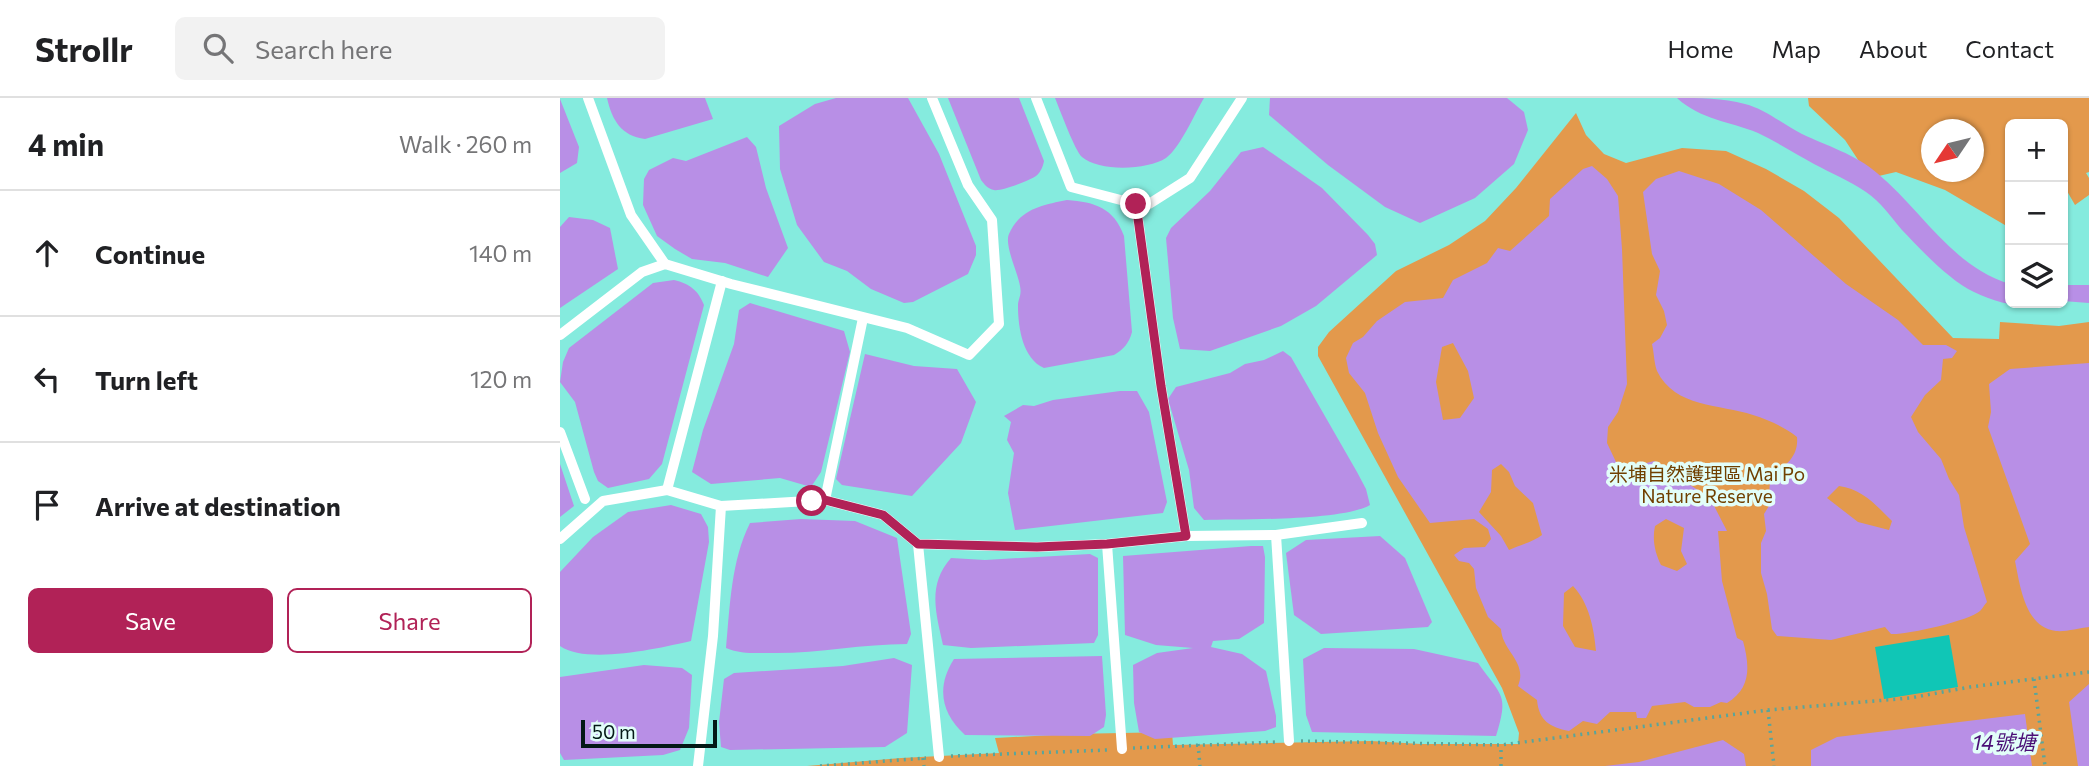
<!DOCTYPE html>
<meta charset="utf-8">
<style>
body{margin:0;font-family:Commissioner,"Noto Sans TC",sans-serif;background:#f2f2f2;color:#202124}
.controls{position:absolute;right:21px;top:21px;display:grid;overflow:hidden;border-radius:10px;box-shadow:0 2px 5px #0004}
.controls button{width:63px;height:63px;display:grid;place-items:center;padding:0;border:0;border-bottom:2px solid #e0e0e0;background:#fff;color:#202124;font:35px sans-serif}
.compass{position:absolute;left:1361px;top:21px;width:63px;height:63px;border-radius:50%;background:#fff;box-shadow:0 2px 5px #0004;rotate:235deg}
.scale{position:absolute;left:21px;bottom:18px;width:136px;box-sizing:border-box;padding-left:7px;border:4px solid #031916;border-top:0;font-size:19px;line-height:24px;white-space:nowrap;color:#031916;-webkit-text-stroke:5px #e2fef9;paint-order:stroke}
.stop{position:absolute;width:21px;height:21px;margin:-16px;border:5px solid #b12257;border-radius:50%;background:#fff}
.stop.end{background:#b12257;border-color:#fff;box-shadow:0 2px 7px #0008}
.list{margin:0;padding:0;list-style:none}
h2{display:flex;justify-content:space-between;align-items:center;height:91px;margin:0;padding:0 28px;font-size:30px}
h2 small{font-size:23px;font-weight:400;color:#757577}
.list li{display:grid;grid-template-columns:46px 1fr auto;gap:21px;align-items:center;box-sizing:border-box;height:126px;padding:0 28px;border-top:2px solid #e0e0e0}
.list b{display:block;font-size:26px;white-space:nowrap}
.list em{font-size:23px;font-style:normal;color:#757577}
.actions{display:flex;gap:14px;padding:21px 28px}
.actions a{flex:1;padding:16px 0;border:2px solid #b12257;border-radius:10px;text-align:center;font-size:24px;color:#b12257}
.actions .main{background:#b12257;color:#fff}
.icon{flex:none;width:38px;height:38px;fill:none;stroke:currentColor;stroke-width:2;stroke-linecap:round;stroke-linejoin:round}
.map{position:relative;flex:none;width:1529px;height:668px;overflow:hidden}
header{display:flex;align-items:center;gap:42px;box-sizing:border-box;height:98px;padding:0 35px;background:#fff;border-bottom:2px solid #e0e0e0}
header strong{font-size:33px}
nav{display:flex;gap:38px;margin-inline-start:auto;font-size:24px}
.search{width:490px;height:63px;background:#f2f2f2;display:flex;align-items:center;gap:18px;box-sizing:border-box;padding:0 24px;border-radius:10px;color:#757577;font-size:26px}
main{display:flex}
aside{flex:1;background:#fff}
.map>svg:first-child{display:block}
.green{fill:#e3994c;fill-rule:evenodd}
.water{fill:#b88fe6;fill-rule:evenodd}
.building{fill:#10c6b6}
.lines{fill:none;stroke-linecap:round;stroke-linejoin:round}
.path{stroke:#59a59b;stroke-width:3.5;stroke-dasharray:2 5;stroke-linecap:butt}
.service{stroke:#fff;stroke-width:10}
.route{stroke:#b12257;stroke-width:9}
.labels{text-anchor:middle;dominant-baseline:central;stroke-width:7;stroke-linejoin:round;paint-order:stroke}
.park-label{font-size:19px;fill:#704000;stroke:#e2fef9}
.water-label{font-size:21px;font-style:italic;fill:#4a0e76;stroke:#e2fef9}
</style>
<header>
<strong>Strollr</strong>
<div class="search"><svg class="icon" aria-label="search" viewBox="0 0 24 24"><circle cx="10" cy="10" r="6"/><path d="M15 15l6 6"/></svg>Search here</div>
<nav><a>Home</a><a>Map</a><a>About</a><a>Contact</a></nav>
</header>
<main>
<aside>
<h2>4 min<small>Walk · 260 m</small></h2>
<ul class="list">
<li><svg class="icon" aria-label="ahead" viewBox="0 0 24 24"><path d="M12 20V5M6 11l6-6 6 6"/></svg><div><b>Continue</b></div><em>140 m</em></li>
<li><svg class="icon" aria-label="left" viewBox="0 0 24 24"><path d="M17 20v-9H6M10 6l-5 5 5 5"/></svg><div><b>Turn left</b></div><em>120 m</em></li>
<li><svg class="icon" aria-label="arrive" viewBox="0 0 24 24"><path d="M6 21V4h12l-3 4 3 4H6"/></svg><div><b>Arrive at destination</b></div></li>
</ul>
<div class="actions"><a class="main">Save</a><a>Share</a></div>
</aside>
<div class="map">
<svg width="1529" height="668" viewBox="0 0 1529 668">
<rect width="100%" height="100%" fill="#85ebde"/>
<!-- green -->
<g class="green">
<path d="M1248 0H1529V74L1526 75 1529 80V97L1515 107 1503 86V26H1450V130L1385 92 1336 74 1310 80 1285 42 1249 8ZM1372 32H1414V74H1372Z"/>
<polygon points="1016,15 1026,37 1044,56 1066,65 1122,50 1166,53 1206,71 1244,93 1279,120 1393,240 1439,241 1440,224 1499,228 1529,224 1529,668 247,668 341,660 439,655 435,640 511,636 612,634 613,647 811,643 861,646 958,646 959,635 942,590 758,258 758,249 769,234 836,173 889,147 925,123 956,90"/>
</g>
<!-- water -->
<g class="water">
<path d="M47 0H145L153 21 85 41C61 38 52 22 47 0Z"/>
<polygon points="276,0 348,0 379,56 416,148 416,157 408,176 353,204 344,205 311,191 287,173 264,164 237,127 220,71 219,28 255,6"/>
<path d="M388 0H459L484 63C483 68 481 74 476 78 471 82 440 94 434 92 428 91 424 86 421 82Z"/>
<path d="M495 0H644C635 15 620 50 606 60 588 72 539 74 522 59 515 53 500 12 495 0Z"/>
<polygon points="710,0 947,0 964,14 968,32 954,66 915,100 860,125 825,109 768,67 709,17"/>
<path d="M1117 0C1139 0 1163 0 1185 6 1205 11 1224 27 1242 36 1267 48 1295 56 1317 75 1362 112 1391 168 1450 186V205H1497C1471 213 1438 206 1414 194 1390 183 1360 151 1342 132 1330 118 1321 104 1306 94 1290 83 1271 75 1254 66 1236 56 1217 44 1198 35 1169 23 1141 22 1117 0Z"/>
<polygon points="0,1 19,49 17,65 0,75"/>
<polygon points="187,39 196,49 206,90 228,150 208,179 165,165 132,161 115,151 97,138 83,107 84,81 89,72 113,60 126,63"/>
<polygon points="703,49 762,90 808,137 815,146 817,157 756,208 721,228 650,253 620,251 613,220 606,140 611,130 650,93 681,54"/>
<path d="M1032 68 1047 81 1058 98 1062 151 1067 286 1058 314 1048 329 1047 345 1056 364 1068 370 1094 363 1150 400 1167 433H1158L1162 483 1177 540 1183 543C1190 569 1191 590 1167 605L1161 604 1150 609H1134L1125 604 1092 608 1086 620H1077L1076 614H1050L1037 626 1023 623 1009 633C990 629 979 623 977 602L958 588C968 564 942 553 941 531L928 519 916 490 914 471 909 465 899 463 894 457 904 450 925 449 931 441 928 431 914 421 870 425 838 379 818 335 805 295 789 275 786 260 793 245 803 239 817 223 845 204 883 200 893 182 927 165 938 150 950 153 989 118 990 101 1023 71ZM893 245 908 273 914 300 900 320 883 322 876 284 882 249ZM941 366 949 374 955 388 973 405 982 437C973 444 960 447 949 452L941 438 919 414 931 394 932 372ZM1106 421 1124 430 1121 453 1127 466 1117 473 1101 467C1095 455 1092 442 1095 428ZM1013 488C1029 505 1034 530 1036 553L1015 549 1003 528 1004 495Z"/>
<path d="M1119 73 1159 86 1201 112 1286 186 1338 222 1363 247H1386L1397 253 1392 260 1383 261 1381 282 1365 297 1351 319 1358 334 1381 361 1389 381 1399 397 1404 429 1427 504C1424 507 1423 510 1420 513 1409 523 1346 537 1331 536L1325 529 1271 542 1217 538 1212 531 1207 496 1201 475V445L1206 433 1204 416 1212 403C1199 370 1240 373 1237 339 1224 329 1209 322 1193 317 1160 306 1115 310 1097 273 1094 265 1094 254 1092 246L1100 240 1107 227 1104 213 1096 197 1100 173 1092 156 1083 94 1096 81ZM1279 388C1302 391 1316 407 1332 423L1329 432 1298 424 1267 400Z"/>
<path d="M507 102C535 104 554 110 564 138L572 234C569 245 564 251 554 257L484 270C463 261 458 230 458 208 458 200 462 198 460 188 458 175 444 147 449 136 460 111 482 107 507 102Z"/>
<polygon points="9,119 33,122 50,130 58,171 0,210 0,129"/>
<path d="M114 182C130 186 138 192 144 207L102 366 89 381 48 390 38 383 34 374 15 304 0 284 3 264 9 250 84 192 93 185Z"/>
<polygon points="1503,187 1529,187 1529,205 1503,203"/>
<polygon points="190,205 284,233 290,254 261,374 251,389 220,380 151,386 132,374 143,332 174,246 179,212"/>
<path d="M723 253 731 259 797 374 806 391 810 407C782 423 681 421 644 422L634 410 629 372 608 301 616 289 670 275 685 266 704 262Z"/>
<polygon points="305,256 354,268 397,271 416,304 401,345 352,398 282,387 276,381"/>
<path d="M1529 265V529C1519 530 1506 534 1496 533 1465 530 1460 487 1455 463L1470 446 1428 329 1431 314 1429 286 1450 271Z"/>
<polygon points="560,293 577,293 589,314 607,404 603,415 455,432 448,395 454,355 447,342 451,324 444,318 463,307 474,308 493,302"/>
<polygon points="0,366 14,408 0,419"/>
<path d="M111 407 141 416 148 429 149 444 131 543C100 550 27 567 0 548V474L33 439 68 414Z"/>
<path d="M241 421 295 423 337 440 351 536 347 546C301 546 256 556 209 555 194 555 180 556 166 550 170 508 171 463 190 425Z"/>
<polygon points="820,438 845,460 872,524 868,529 761,536 734,517 726,455 746,442"/>
<polygon points="691,448 703,448 705,459 704,525 679,541 653,543 651,549 682,556 706,573 716,618 716,629 705,633 595,641 579,634 574,605 573,567 597,555 633,550 596,547 565,537 563,458"/>
<path d="M530 456 538 460V537L534 545 411 550 383 547C376 515 367 487 391 460L425 462Z"/>
<path d="M764 550 854 551 918 565C942 599 949 596 936 638L752 634 746 617 743 561Z"/>
<path d="M542 558 546 617 544 629 530 638 405 637C381 615 376 589 394 561Z"/>
<polygon points="334,560 352,567 347,635 325,649 170,652 161,649 159,624 164,581 174,575 283,568"/>
<polygon points="84,567 122,570 132,577 129,630 120,652 103,657 4,662 0,655 0,579"/>
<polygon points="1529,586 1529,668 1518,668 1509,604"/>
<polygon points="1465,616 1472,668 1251,668 1251,652 1277,639"/>
<polygon points="1163,642 1184,656 1186,668 1045,668 1079,664"/>
</g>
<!-- building -->
<polygon class="building" points="1389,537 1398,589 1324,601 1315,549"/>
<g class="lines">
<!-- path -->
<g class="path">
<polyline points="1474,581 1485,668"/>
<polyline points="1208,612 1214,668"/>
<polyline points="741,643 941,647 1208,612 1350,600 1410,589 1529,574"/>
<polyline points="638,646 640,668"/>
<polyline points="573,650 716,644"/>
<polyline points="391,658 548,652"/>
<polyline points="363,660 364,668"/>
<polyline points="260,668 366,660"/>
<polyline points="941,668 941,647"/>
</g>
<!-- service -->
<g class="service">
<polyline points="28,0 71,117 105,166"/>
<polyline points="476,0 511,89 576,106 589,106 630,80 682,0"/>
<polyline points="576,106 601,288 626,438"/>
<polyline points="0,237 82,174 105,166 171,186 347,230 409,257 439,226 432,122 408,87 372,0"/>
<polyline points="0,334 25,401"/>
<polyline points="107,392 162,183"/>
<polyline points="265,402 303,220"/>
<polyline points="716,437 729,643"/>
<polyline points="0,441 43,403 107,392 161,408 265,402 323,417 358,446 477,449 547,446 626,438 716,437 802,425"/>
<polyline points="358,446 379,659"/>
<polyline points="547,446 562,651"/>
<polyline points="138,668 153,538 161,408"/>
</g>
</g>
<g class="lines">
<!-- route -->
<polyline class="route" points="252,403 265,402 323,417 358,446 477,449 547,446 626,438 601,288 576,106"/>
</g>
<g class="labels">
<!-- park labels -->
<g class="park-label">
<text x="1147" y="375">米埔自然護理區 Mai Po<tspan x="1147" dy="22">Nature Reserve</tspan></text>
</g>
<!-- water labels -->
<g class="water-label">
<text x="1444" y="643">14號塘</text>
</g>
</g>
</svg>
<div class="controls">
<button>+</button>
<button>−</button>
<button><svg class="icon" aria-label="layers" viewBox="0 0 24 24"><path d="M12 4l9 5-9 5-9-5zM3 14l9 5 9-5"/></svg></button>
</div>
<svg class="compass" viewBox="-18 -18 36 36"><path d="M0-13l5 13h-10z" fill="#e53935"/><path d="M0 13l5-13h-10z" fill="#757577"/></svg>
<div class="scale">50 m</div>
<div class="stop" style="left:252px;top:403px"></div>
<div class="stop end" style="left:576px;top:106px"></div>
</div>
</main>
